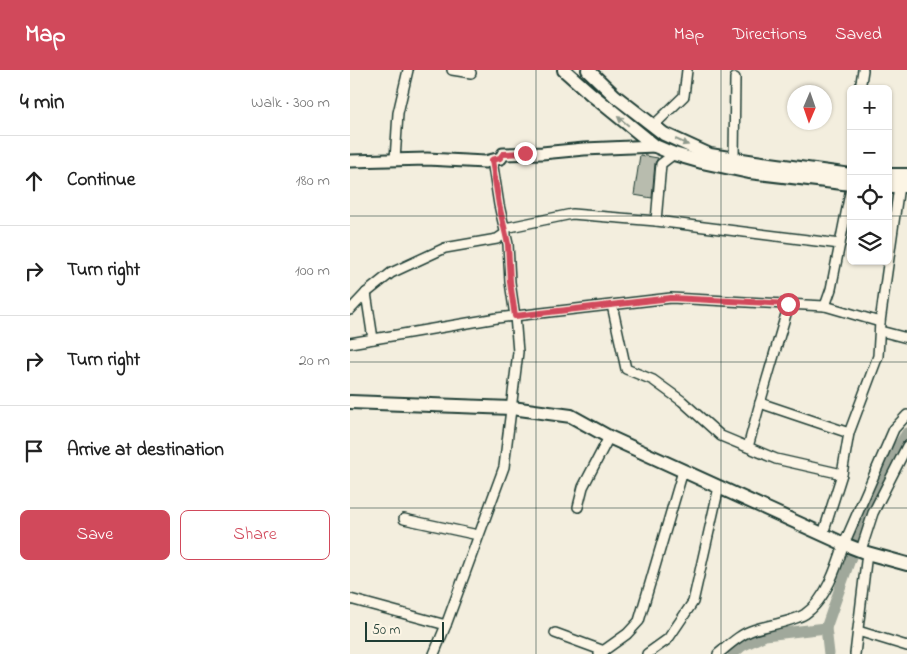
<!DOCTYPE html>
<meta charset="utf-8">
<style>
body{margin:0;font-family:"Indie Flower",sans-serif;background:#f6f6f6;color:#222}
.controls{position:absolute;right:15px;top:15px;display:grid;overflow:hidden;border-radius:8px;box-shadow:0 1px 4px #0004}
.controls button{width:45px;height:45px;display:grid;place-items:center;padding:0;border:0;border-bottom:1px solid #e0e0e0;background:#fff;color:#222;font:25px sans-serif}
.compass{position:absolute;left:437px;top:15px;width:45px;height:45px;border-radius:50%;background:#fff;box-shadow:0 1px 4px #0004;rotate:182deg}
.scale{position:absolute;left:15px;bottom:12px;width:79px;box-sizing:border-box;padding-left:5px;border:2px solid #1f3d34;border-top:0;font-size:14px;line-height:18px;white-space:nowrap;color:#1f3d34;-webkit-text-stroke:4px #fcf5e5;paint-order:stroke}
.stop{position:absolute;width:15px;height:15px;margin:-11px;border:4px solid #d1495b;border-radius:50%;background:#fff}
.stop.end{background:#d1495b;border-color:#fff;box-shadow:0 1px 5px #0008}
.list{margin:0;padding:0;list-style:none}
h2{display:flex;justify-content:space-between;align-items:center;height:65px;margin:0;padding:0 20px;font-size:21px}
h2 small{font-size:16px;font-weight:400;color:#767676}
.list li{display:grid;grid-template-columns:32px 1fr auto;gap:15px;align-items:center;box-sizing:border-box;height:90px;padding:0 20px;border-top:1px solid #e0e0e0}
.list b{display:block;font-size:19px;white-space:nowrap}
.list em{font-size:16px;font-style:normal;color:#767676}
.actions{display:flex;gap:10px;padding:15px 20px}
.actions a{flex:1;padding:11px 0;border:1px solid #d1495b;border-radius:8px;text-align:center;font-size:18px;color:#d1495b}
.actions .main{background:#d1495b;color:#fff}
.icon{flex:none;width:28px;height:28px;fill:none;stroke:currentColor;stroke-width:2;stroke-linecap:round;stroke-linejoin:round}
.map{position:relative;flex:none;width:557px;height:584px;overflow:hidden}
header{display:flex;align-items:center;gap:30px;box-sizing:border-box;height:70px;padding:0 25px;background:#d1495b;color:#fff}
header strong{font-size:24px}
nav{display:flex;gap:28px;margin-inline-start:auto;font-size:18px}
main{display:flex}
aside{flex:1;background:#fff}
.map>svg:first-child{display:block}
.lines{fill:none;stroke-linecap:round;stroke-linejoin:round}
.canal{stroke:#a0a89b;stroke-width:11}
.building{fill:#b8bcae;stroke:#1f3d34}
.minor-casing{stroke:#1f3d34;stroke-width:12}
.tertiary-casing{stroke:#1f3d34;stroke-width:15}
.secondary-casing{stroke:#1f3d34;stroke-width:16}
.minor{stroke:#fcf5e5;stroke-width:9}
.tertiary{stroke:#fcf5e5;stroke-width:11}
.secondary{stroke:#fcf5e5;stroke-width:12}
.oneway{fill:#8e998c}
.route{stroke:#d1495b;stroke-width:6}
.grid{fill:none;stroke:#1f3d34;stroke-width:1;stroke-opacity:0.55}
</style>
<header>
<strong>Map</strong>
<nav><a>Map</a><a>Directions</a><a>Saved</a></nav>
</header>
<main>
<aside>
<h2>4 min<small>Walk · 300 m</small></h2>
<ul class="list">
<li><svg class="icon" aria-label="ahead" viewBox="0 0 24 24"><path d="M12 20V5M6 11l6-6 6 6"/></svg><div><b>Continue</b></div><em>180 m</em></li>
<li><svg class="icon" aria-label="right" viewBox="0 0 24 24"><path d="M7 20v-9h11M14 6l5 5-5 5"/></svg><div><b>Turn right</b></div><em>100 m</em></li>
<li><svg class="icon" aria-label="right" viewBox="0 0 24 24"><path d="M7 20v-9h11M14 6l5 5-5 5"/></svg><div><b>Turn right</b></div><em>20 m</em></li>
<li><svg class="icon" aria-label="arrive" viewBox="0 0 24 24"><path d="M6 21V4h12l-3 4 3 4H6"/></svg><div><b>Arrive at destination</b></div></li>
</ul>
<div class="actions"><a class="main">Save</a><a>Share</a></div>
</aside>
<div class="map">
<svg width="557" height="584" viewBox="0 0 557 584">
<rect width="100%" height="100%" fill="#f3eede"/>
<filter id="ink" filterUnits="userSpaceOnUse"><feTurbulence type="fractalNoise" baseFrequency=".02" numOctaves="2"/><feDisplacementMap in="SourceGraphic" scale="10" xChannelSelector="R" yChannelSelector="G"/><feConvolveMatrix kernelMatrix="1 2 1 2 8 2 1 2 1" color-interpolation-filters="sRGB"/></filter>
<g filter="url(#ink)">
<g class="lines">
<!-- canal -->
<g class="canal">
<polyline points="383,584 392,576 415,565 476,558"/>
<polyline points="479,584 476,558 515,447 536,396 557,363"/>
</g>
</g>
<!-- building -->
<polygon class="building" points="290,85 308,88 305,93 302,128 284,125"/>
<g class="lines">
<defs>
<g id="minor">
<polyline points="102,0 121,3"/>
<polyline points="510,19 513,0"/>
<polyline points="303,56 334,26 337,0"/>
<polyline points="384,89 385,8"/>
<polyline points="45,90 48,43 58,0"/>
<polyline points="306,151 311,94 324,84"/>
<polyline points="16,223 23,269"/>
<polyline points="262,235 276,299 303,310 332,331 371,366 426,389 492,404"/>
<polyline points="475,236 481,219 501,118"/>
<polyline points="0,240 16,223 41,203 95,178 147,169 156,163 155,158 222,144 306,151 490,174"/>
<polyline points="530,261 557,268"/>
<polyline points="0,273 147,248 321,228 475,236 530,252"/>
<polyline points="410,333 499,363"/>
<polyline points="398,377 410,333 439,234"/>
<polyline points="228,437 233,417 259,367"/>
<polyline points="54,449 128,465"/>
<polyline points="473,464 492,404 499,363 528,286 530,252 549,116"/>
<polyline points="511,480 523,443 557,376"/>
<polyline points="0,529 96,555 154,397 168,282 165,246 160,212 158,174 149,135 142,90"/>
<polyline points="508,561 557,576"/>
<polyline points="205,563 254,581"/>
<polyline points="84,584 96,555"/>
<polyline points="249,584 277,564 289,551 333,401"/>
<polyline points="297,584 318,569 343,532 369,417"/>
<path d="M368 584C378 576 390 564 403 560 418 555 442 552 455 544 476 530 487 496 494 474L544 359 557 345"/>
<polyline points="505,584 517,483"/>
</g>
<polyline id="tertiary" points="0,91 77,89 135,92 151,88 153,84 192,83 234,79 305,76"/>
<g id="secondary">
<polyline points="214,0 241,24 305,76 324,84 352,92 399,102 501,114"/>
<polyline points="238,0 265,26 314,64 360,85 405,92 501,105"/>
<polyline points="538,105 557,105"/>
<polyline points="538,116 557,116"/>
<polyline points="0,332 162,338 221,346 259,367 494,474 517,483 557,494"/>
</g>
</defs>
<!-- minor casing -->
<use href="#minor" class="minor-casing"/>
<!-- tertiary casing -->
<use href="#tertiary" class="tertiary-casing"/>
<!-- secondary casing -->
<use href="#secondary" class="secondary-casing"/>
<!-- minor -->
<use href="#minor" class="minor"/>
<!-- tertiary -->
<use href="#tertiary" class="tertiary"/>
<!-- secondary -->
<use href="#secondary" class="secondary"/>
</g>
<!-- one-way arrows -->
<defs><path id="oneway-solid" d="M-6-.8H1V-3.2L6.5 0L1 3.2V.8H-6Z" transform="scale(1.25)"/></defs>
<g class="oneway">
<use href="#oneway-solid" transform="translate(273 51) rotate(-141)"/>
<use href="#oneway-solid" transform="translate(332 72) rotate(25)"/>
</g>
</g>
<g class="lines" filter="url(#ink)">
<!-- route -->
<polyline class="route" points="175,83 153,84 150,88 142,90 149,135 158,174 160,212 165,246 321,228 438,234"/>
</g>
<!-- grid -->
<path class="grid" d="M186 0V584M371 0V584M0 146H501M538 146H557M0 292H557M0 438H557"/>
</svg>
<div class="controls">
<button>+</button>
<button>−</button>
<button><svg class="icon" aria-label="locate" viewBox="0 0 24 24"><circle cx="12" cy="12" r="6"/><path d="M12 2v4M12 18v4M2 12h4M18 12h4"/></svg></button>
<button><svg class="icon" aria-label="layers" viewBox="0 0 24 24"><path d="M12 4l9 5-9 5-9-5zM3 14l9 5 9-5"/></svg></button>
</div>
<svg class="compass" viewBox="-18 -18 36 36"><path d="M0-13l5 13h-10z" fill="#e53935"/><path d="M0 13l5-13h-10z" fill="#767676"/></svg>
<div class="scale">50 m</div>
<div class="stop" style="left:438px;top:234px"></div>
<div class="stop end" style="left:175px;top:83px"></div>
</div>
</main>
